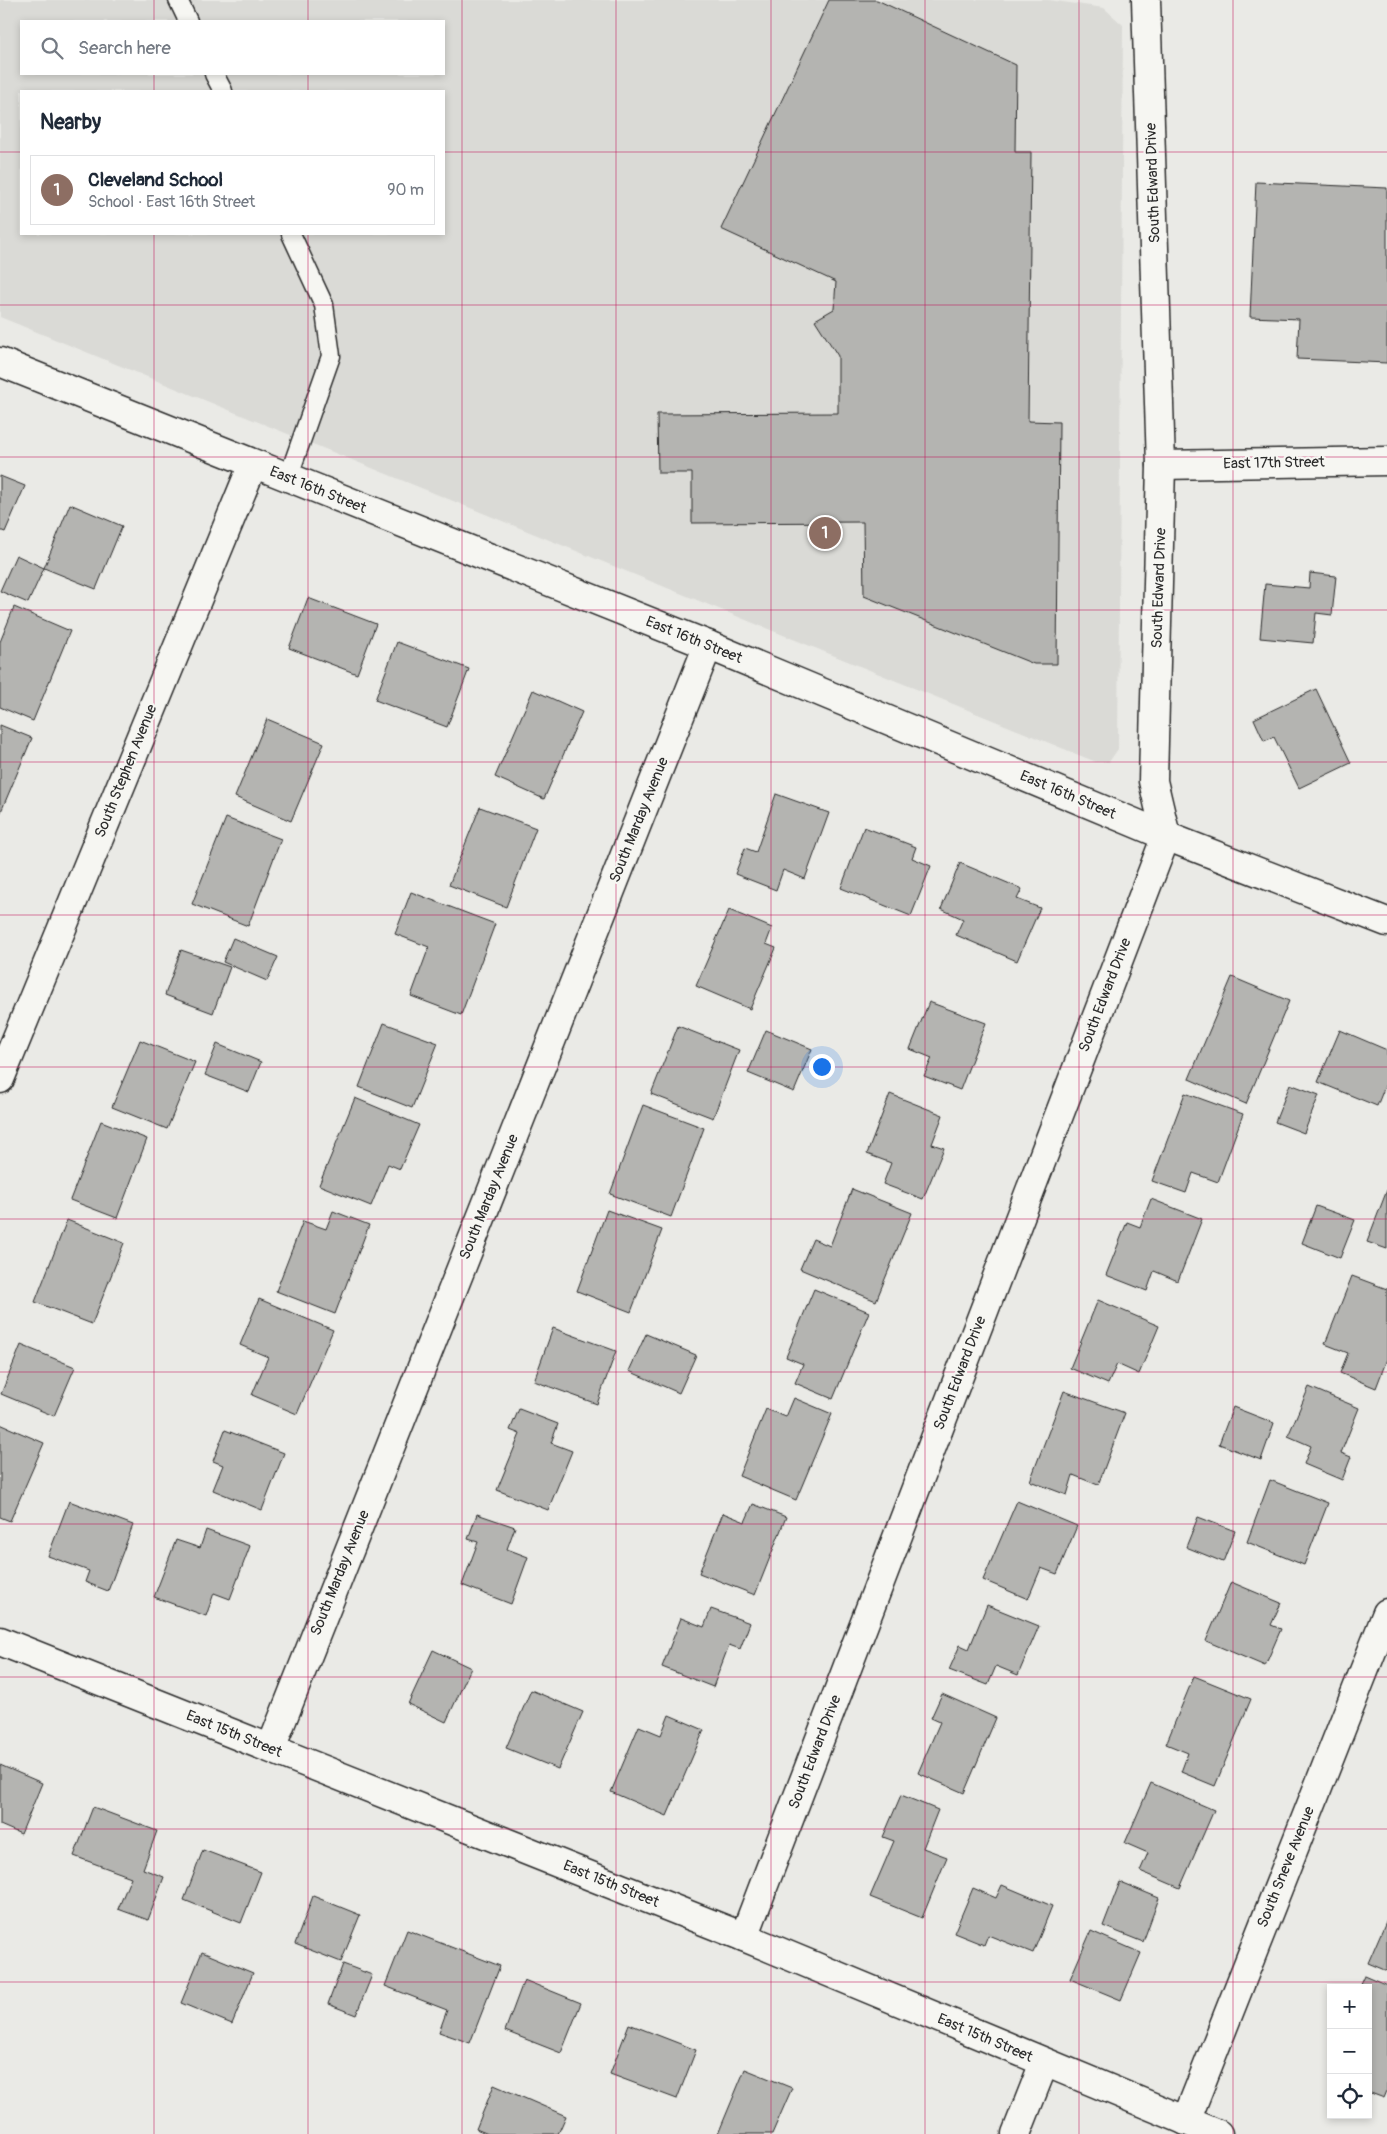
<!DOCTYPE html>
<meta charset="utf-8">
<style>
body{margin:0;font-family:Pangolin,sans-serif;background:#f6f6f7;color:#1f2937}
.controls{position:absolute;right:15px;bottom:15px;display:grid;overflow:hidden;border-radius:0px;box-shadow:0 2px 8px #0003}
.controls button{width:45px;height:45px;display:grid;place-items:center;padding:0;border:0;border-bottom:1px solid #e0e1e3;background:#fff;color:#1f2937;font:25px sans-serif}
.you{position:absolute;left:821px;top:1066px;width:18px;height:18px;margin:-12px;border:4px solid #fff;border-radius:50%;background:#1a73e8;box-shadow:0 0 0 8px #1a73e833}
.badge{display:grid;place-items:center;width:32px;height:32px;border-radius:50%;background:#0f766e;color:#fff;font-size:16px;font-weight:700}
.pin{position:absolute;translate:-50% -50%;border:2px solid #fff;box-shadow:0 1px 5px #0006}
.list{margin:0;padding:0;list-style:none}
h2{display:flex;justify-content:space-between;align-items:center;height:65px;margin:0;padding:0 20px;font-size:21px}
h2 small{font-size:16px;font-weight:400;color:#747a83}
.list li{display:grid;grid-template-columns:32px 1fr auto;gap:15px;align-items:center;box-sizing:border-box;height:70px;margin:0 10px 10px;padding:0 10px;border:1px solid #e0e1e3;border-radius:0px}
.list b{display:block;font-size:19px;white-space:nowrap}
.list p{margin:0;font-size:16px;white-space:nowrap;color:#747a83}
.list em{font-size:16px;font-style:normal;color:#747a83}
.icon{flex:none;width:28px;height:28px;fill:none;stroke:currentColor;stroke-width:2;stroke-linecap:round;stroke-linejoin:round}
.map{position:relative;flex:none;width:1387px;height:2134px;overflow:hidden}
.search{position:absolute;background:#fff;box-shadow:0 2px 8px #0003;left:20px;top:20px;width:425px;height:55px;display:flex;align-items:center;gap:12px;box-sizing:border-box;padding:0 18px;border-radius:0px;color:#747a83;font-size:19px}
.panel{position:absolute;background:#fff;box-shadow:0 2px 8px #0003;left:20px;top:90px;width:425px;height:145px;border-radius:0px}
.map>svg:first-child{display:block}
.built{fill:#dadad6;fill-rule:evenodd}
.building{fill:#b4b4b1;stroke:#2b2b2b}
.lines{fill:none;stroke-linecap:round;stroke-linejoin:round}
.service-casing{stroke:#2b2b2b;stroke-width:21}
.minor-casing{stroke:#2b2b2b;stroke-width:31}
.service{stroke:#f6f6f2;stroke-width:18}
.minor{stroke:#f6f6f2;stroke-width:28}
.grid{fill:none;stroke:#c2185b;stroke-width:1;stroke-opacity:0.55}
.labels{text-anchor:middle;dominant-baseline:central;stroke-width:4.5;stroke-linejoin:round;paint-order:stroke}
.street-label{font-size:15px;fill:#2b2b2b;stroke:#f6f6f2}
</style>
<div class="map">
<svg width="1387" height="2134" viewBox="0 0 1387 2134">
<rect width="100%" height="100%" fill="#eaeae6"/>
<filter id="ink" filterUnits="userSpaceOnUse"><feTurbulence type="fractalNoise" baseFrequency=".02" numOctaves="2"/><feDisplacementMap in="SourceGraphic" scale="10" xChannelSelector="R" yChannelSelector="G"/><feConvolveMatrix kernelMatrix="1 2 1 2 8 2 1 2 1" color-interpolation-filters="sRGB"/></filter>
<g filter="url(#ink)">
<!-- built -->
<path class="built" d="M0 0H1049L1104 8 1123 25 1118 749 1109 762H1096L0 317ZM21 21H444V74H21ZM21 91H444V234H21Z"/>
<!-- building -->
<g class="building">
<polygon points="829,0 877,0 1016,65 1015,152 1031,152 1028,421 1059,422 1057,664 1034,664 864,596 863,522 692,523 692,473 658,473 657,414 838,413 838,356 815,320 834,309 836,282 721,229"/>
<polygon points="1256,182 1387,188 1387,363 1297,359 1299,319 1250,317"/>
<polygon points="0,476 25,486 5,532 0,530"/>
<polygon points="70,504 122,526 96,589 44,568"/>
<polygon points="16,555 44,568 28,603 0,591"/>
<polygon points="1310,573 1336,576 1332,615 1316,613 1313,643 1260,638 1265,584 1309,588"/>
<polygon points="308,598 376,624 357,674 289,648"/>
<polygon points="14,607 70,631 33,721 0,707 0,642"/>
<polygon points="397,642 469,669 447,727 375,700"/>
<polygon points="1316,689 1351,763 1299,788 1274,737 1264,741 1254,719"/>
<polygon points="533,690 582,712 544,799 495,777"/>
<polygon points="267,719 324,743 291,821 235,797"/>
<polygon points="0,725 32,738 0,814"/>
<polygon points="776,794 829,813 805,879 783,870 776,890 735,874 745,848 756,852"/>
<polygon points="480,807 536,828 506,907 449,885"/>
<polygon points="226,818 281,839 248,926 192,904"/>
<polygon points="864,827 916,847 912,858 931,866 911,916 841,888"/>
<polygon points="960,863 1022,889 1017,899 1040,908 1017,961 956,935 963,919 941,909"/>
<polygon points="411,892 495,924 461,1015 411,996 429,947 395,934"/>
<polygon points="729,910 772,928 766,944 776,948 750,1009 696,986"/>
<polygon points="233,938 278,957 267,981 223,962"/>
<polygon points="181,950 230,967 213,1013 165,995"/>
<polygon points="1232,977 1289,1001 1246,1104 1189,1079"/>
<polygon points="929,1002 986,1023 960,1090 924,1076 932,1058 910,1049"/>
<polygon points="384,1023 438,1043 412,1108 359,1087"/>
<polygon points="678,1026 739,1050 713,1118 651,1094"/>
<polygon points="766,1030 812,1049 794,1092 748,1073"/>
<polygon points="1340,1030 1387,1050 1387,1081 1377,1106 1318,1082"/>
<polygon points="140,1040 195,1062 167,1129 112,1107"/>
<polygon points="217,1044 261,1062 249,1092 205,1075"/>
<polygon points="1290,1084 1319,1095 1304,1133 1275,1122"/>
<polygon points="1185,1093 1243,1114 1218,1182 1193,1173 1186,1193 1152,1181"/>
<polygon points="890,1094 943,1115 932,1144 944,1148 923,1199 883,1184 891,1163 867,1154"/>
<polygon points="355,1098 419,1125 400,1169 388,1164 371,1206 319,1185"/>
<polygon points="643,1105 704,1128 671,1217 610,1194"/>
<polygon points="101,1121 147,1139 117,1218 70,1200"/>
<polygon points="852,1189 912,1213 876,1301 800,1269 813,1239 830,1246"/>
<polygon points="1387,1190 1387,1249 1367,1242"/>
<polygon points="1151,1199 1202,1219 1178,1281 1154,1271 1147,1291 1106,1275 1127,1222 1140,1227"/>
<polygon points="1316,1206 1355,1220 1340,1258 1302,1243"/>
<polygon points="607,1210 662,1230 631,1312 577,1291"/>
<polygon points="333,1211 369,1225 335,1314 276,1291 303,1221 326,1229"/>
<polygon points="67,1220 124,1243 92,1324 35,1302"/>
<polygon points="1352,1276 1387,1289 1387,1359 1376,1388 1340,1373 1348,1353 1325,1344"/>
<polygon points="814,1289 869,1312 833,1399 795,1383 803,1364 786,1357"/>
<polygon points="259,1299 333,1330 297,1414 252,1395 268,1357 240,1345"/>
<polygon points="1098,1300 1159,1326 1139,1374 1117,1364 1108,1384 1070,1368"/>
<polygon points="553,1328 616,1351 597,1404 534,1381"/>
<polygon points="646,1334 696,1355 679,1393 629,1371"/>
<polygon points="21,1345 75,1367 54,1416 1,1394"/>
<polygon points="1309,1387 1359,1408 1341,1453 1351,1457 1342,1480 1304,1464 1311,1446 1288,1436"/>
<polygon points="1064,1391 1125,1413 1098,1485 1073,1475 1067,1495 1030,1481"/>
<polygon points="794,1398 832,1414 796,1500 739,1476 766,1409 786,1417"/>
<polygon points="1233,1407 1274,1423 1261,1460 1219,1444"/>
<polygon points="519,1409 558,1424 551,1443 572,1451 548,1510 497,1490 520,1434 510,1430"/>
<polygon points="0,1424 44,1443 10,1521 0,1517"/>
<polygon points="225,1430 284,1453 262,1510 213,1490 223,1465 213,1461"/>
<polygon points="1270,1480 1328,1503 1304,1565 1247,1542"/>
<polygon points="69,1501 133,1525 108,1591 85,1582 89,1571 48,1556"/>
<polygon points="1017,1501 1077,1526 1057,1574 1041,1568 1028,1599 983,1580"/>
<polygon points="753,1504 786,1517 755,1595 699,1573 723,1513 745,1522"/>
<polygon points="477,1514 515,1527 507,1549 528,1557 511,1604 462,1585 478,1542 468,1539"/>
<polygon points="1198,1517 1235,1531 1223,1562 1186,1547"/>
<polygon points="206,1530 250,1546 230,1599 214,1593 206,1616 154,1597 176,1540 200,1548"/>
<polygon points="1231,1582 1281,1603 1271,1625 1281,1629 1265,1666 1206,1641"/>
<polygon points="987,1605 1039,1626 1018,1675 996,1666 988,1685 949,1670 960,1645 969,1649"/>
<polygon points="711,1609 750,1623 740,1649 729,1645 713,1687 662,1667 681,1618 704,1627"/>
<polygon points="433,1650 471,1668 446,1722 408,1704"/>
<polygon points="1194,1676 1251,1699 1215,1786 1181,1772 1188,1753 1166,1744"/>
<polygon points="531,1690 583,1712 558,1769 506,1748"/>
<polygon points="942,1694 996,1718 964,1793 918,1773 940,1722 931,1718"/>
<polygon points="669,1715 704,1730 667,1816 611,1792 639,1726 661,1735"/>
<polygon points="0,1765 42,1783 21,1834 0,1825"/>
<polygon points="1151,1783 1214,1810 1180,1888 1140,1871 1148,1853 1125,1843"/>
<polygon points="901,1795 938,1810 923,1848 947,1857 922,1918 870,1897 894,1841 883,1837"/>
<polygon points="93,1807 157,1831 143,1869 164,1877 148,1920 118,1909 131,1877 74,1856"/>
<polygon points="203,1850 261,1872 241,1923 184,1900"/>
<polygon points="1120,1882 1159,1898 1143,1942 1103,1926"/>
<polygon points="1002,1885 1052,1906 1033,1953 988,1935 984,1945 954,1933 973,1888 996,1898"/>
<polygon points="313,1896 360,1915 341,1962 295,1944"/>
<polygon points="1387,1919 1387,1971 1368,1963"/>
<polygon points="407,1930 500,1966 470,2043 439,2032 447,2010 385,1986"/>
<polygon points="1091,1931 1141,1953 1121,2000 1070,1979"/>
<polygon points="202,1952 253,1973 232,2024 181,2003"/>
<polygon points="343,1964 372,1975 356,2015 328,2004"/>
<polygon points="1364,1975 1387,1985 1387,2091 1384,2098 1368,2092 1368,1988 1358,1988"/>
<polygon points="524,1980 581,2003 561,2053 505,2031"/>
<polygon points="629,2024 696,2050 677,2099 610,2074"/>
<polygon points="745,2069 792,2088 772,2134 718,2134"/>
<polygon points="494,2085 566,2116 558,2134 488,2134 476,2129"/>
</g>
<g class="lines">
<defs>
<g id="service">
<polyline points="178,0 188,21"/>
<polyline points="214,74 223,91"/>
<polyline points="288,478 331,356 324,305 291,234"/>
</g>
<g id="minor">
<polyline points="0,362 708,645 1166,836 1387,922"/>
<polyline points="1161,465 1387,461"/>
<polyline points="0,1079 253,464"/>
<polyline points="0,1641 744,1937 1218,2134"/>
<polyline points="271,1748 708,645"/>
<polyline points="744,1937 1166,836 1153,781 1161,465 1146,0"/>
<polyline points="1186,2121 1387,1613"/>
<polyline points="1016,2134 1044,2063"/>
</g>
</defs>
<!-- service casing -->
<use href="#service" class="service-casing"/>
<!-- minor casing -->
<use href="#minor" class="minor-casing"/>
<!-- service -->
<use href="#service" class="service"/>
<!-- minor -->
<use href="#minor" class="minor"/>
</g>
</g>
<!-- grid -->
<path class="grid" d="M154 0V21M308 0V21M462 0V2134M616 0V2134M771 0V2134M925 0V2134M1079 0V2134M1233 0V2134M154 74V91M308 74V91M0 152H21M444 152H1387M154 234V2134M308 234V2134M0 305H1387M0 457H1387M0 610H1387M0 762H1387M0 915H1387M0 1067H1387M0 1219H1387M0 1372H1387M0 1524H1387M0 1677H1387M0 1829H1387M0 1982H1387"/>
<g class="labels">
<!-- street labels -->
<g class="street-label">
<text transform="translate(1153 183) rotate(-92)">South Edward Drive</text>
<text transform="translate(1274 463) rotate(-1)">East 17th Street</text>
<text transform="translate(318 490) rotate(22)">East 16th Street</text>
<text transform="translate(1159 588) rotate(-88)">South Edward Drive</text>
<text transform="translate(694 640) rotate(22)">East 16th Street</text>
<text transform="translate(126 771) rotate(-68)">South Stephen Avenue</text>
<text transform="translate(1068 795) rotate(23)">East 16th Street</text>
<text transform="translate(639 820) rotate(-68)">South Marday Avenue</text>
<text transform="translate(1105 995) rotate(-69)">South Edward Drive</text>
<text transform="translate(489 1197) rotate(-68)">South Marday Avenue</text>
<text transform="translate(960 1373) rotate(-69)">South Edward Drive</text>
<text transform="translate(340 1573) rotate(-68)">South Marday Avenue</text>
<text transform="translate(234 1734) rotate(22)">East 15th Street</text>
<text transform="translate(815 1752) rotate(-69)">South Edward Drive</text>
<text transform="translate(1286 1867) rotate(-68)">South Sneve Avenue</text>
<text transform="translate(611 1884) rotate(22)">East 15th Street</text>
<text transform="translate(985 2038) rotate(23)">East 15th Street</text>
</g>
</g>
</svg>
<div class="controls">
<button>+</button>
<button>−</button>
<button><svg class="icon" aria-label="locate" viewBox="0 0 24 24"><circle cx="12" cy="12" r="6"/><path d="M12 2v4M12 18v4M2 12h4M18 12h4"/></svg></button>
</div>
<div class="you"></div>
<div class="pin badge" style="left:825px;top:533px;background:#8d6e63">1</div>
<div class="search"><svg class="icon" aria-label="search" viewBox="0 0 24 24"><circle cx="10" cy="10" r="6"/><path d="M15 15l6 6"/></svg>Search here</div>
<section class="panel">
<h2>Nearby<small></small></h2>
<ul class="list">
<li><span class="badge" style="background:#8d6e63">1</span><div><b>Cleveland School</b><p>School · East 16th Street</p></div><em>90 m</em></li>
</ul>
</section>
</div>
